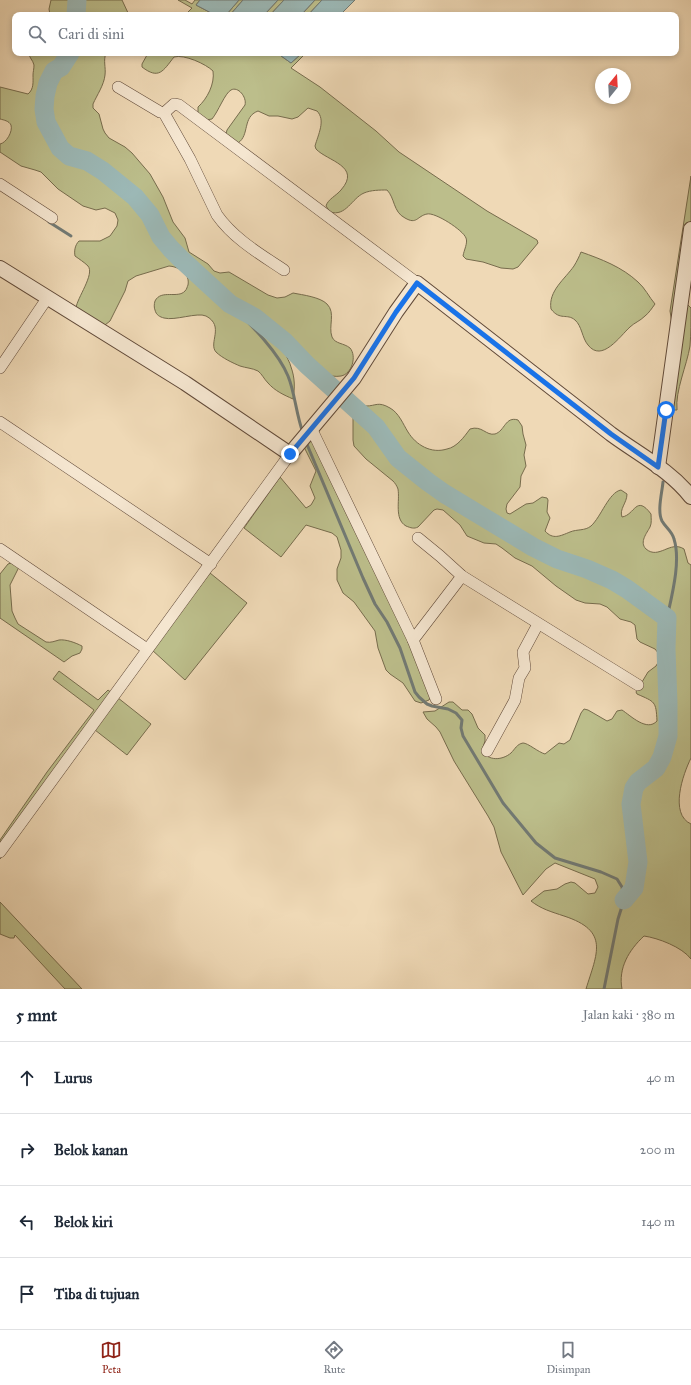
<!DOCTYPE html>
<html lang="id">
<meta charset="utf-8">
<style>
body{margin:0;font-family:"IM FELL Great Primer",serif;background:#f6f6f7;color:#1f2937}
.compass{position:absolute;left:595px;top:68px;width:36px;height:36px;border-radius:50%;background:#fff;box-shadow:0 2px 6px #0003;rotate:18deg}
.stop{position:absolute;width:12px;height:12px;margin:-9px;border:3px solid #1a73e8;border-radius:50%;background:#fff}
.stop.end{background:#1a73e8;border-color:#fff;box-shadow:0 1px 4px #0008}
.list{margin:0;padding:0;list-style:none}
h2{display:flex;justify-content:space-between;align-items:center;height:52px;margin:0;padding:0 16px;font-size:17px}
h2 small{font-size:13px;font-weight:400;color:#747a83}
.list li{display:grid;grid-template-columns:26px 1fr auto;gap:12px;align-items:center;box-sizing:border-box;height:72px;padding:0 16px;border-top:1px solid #e0e1e3}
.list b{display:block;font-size:15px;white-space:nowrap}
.list em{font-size:13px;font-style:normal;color:#747a83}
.icon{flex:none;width:22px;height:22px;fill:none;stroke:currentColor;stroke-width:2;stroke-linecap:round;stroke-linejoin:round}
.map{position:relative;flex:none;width:691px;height:989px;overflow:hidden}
.search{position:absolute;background:#fff;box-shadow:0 2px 6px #0003;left:12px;right:12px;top:12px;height:44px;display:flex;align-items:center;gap:10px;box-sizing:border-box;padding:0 14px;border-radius:8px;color:#747a83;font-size:15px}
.sheet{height:340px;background:#fff}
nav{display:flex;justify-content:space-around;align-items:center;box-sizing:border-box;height:56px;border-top:1px solid #e0e1e3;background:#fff;font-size:11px;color:#747a83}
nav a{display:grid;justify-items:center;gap:2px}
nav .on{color:#8f2418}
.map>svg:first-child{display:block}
.green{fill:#bcbe8b;stroke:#776c4d}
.water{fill:#9cb9b7;stroke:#727a74}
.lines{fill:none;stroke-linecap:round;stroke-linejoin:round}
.stream{stroke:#727a74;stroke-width:3}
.river{stroke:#9cb9b7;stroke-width:19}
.minor-casing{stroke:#614a39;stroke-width:12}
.tertiary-casing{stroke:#614a39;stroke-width:16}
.minor{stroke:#f5e6d0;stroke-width:11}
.tertiary{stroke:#f5e6d0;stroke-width:14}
.route{stroke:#1a73e8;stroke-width:5}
</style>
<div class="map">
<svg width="691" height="989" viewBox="0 0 691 989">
<rect width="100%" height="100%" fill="#efd9b6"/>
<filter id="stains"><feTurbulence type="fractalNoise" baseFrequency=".005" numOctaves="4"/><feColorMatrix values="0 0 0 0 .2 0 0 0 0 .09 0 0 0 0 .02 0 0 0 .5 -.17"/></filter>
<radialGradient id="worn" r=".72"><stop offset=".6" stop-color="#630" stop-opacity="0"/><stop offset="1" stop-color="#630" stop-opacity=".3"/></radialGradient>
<!-- green -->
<g class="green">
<polygon points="51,0 122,0 129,15 50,15 49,9"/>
<polygon points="178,0 185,0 192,4 195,0 200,0 196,5 215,15 185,15 192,8"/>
<polygon points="239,0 243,0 230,15 226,15"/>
<polygon points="278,0 284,0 270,15 264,15"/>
<polygon points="315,0 322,0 308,15 301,15"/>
<path d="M29 53H106C103 61 106 67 105 75 104 85 97 95 93 104V108L99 114 103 129 105 133 109 138 125 147 132 153 150 174 163 197 173 222 185 238 189 252 208 264 214 271 220 273 229 272 268 295 277 298 285 297 293 293C303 295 320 297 327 304 336 313 328 326 332 337 335 344 344 343 350 348 357 356 352 374 341 376 318 380 309 352 289 349L285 352C286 357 290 362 291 367 295 378 295 388 293 399 284 395 275 391 268 383 264 379 262 374 258 371 252 368 246 368 240 366 233 363 222 358 216 352 208 343 225 326 206 316 197 312 175 321 164 318 160 317 156 315 155 310 154 308 154 304 155 301 161 289 178 299 185 291 187 289 187 287 188 285 190 274 180 267 169 266L136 276 128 281 125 291 110 321 105 325H99L76 308C77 298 95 274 88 266 84 262 79 259 75 256 74 251 75 245 79 241H100L110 236 117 226 118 220 115 213 105 208 96 210 83 206 58 189 41 172 35 170 21 166 0 152V144C6 143 13 132 11 125 9 121 4 120 0 119V87L28 94C34 89 33 82 33 75 33 72 34 69 34 65 33 60 29 58 29 53Z"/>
<path d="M146 53H277L291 63 302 53H306L291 68 320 87 376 131 399 152 487 211 537 240 538 243 518 267 513 269 501 268 483 262 466 259 463 256C464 250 468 243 466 238 463 230 435 212 427 214 417 216 417 225 405 218 393 212 395 198 387 190 380 190 371 190 364 193 352 198 346 217 330 212L326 206C328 199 336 196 341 190 362 166 327 161 316 149L315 146C318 135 326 120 317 111L308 108 298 117 292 119 278 116H269L258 111C242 117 250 135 238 143L226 134 227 130 245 105C247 97 238 86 231 90 225 93 218 112 212 119L206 120 198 115V107C207 99 215 84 213 71 206 64 184 54 174 57 163 71 159 80 142 67V64L147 55Z"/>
<path d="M691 176V280L687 304 691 308C691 321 691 334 690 346 687 365 675 391 677 410H666L672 323 670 311Z"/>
<path d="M581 252C601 259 622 267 638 282 645 288 649 297 655 304 652 308 649 313 645 316 640 321 634 323 630 327 620 336 602 363 588 345 582 338 582 326 575 320 567 313 560 321 551 309 548 291 565 279 574 266 577 261 579 257 581 252Z"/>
<path d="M350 398C355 401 360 406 366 406 376 406 378 401 390 408 399 413 403 424 408 432 416 445 431 454 447 449 457 447 464 437 470 429 482 425 486 436 495 434 505 431 505 416 518 420L522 426 523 434 526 445 524 455 526 466 521 476 520 487 507 504 506 509 507 513 510 514 526 504 533 503 542 497 547 498 548 500 547 512 550 518 545 531C553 540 560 536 570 532 577 529 585 531 591 526 601 517 609 492 621 490L627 494C627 503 619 509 622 517 635 515 636 494 651 514 651 518 652 523 650 527 647 533 639 542 646 549 659 560 670 540 684 549L688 563 691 565V758C683 774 669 814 691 824V959C682 947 658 938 644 936 629 950 618 968 622 989H586C597 953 610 931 564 916 552 912 541 909 531 901L544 891 557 889 565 884 571 882 575 883 588 894 595 893 598 887 595 879 555 863 546 869 523 895 501 852 494 827 488 816 454 761 440 732 436 727 427 719 423 712 435 711 449 702H453L462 710H468L472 714 478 728 485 735V741L482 750C488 762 503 760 511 753 515 749 517 744 523 743 528 743 538 752 545 754L559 743 564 744 570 740 581 713 584 709 588 710 607 721 612 719 617 711 622 710C631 716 647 732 657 721 656 701 655 702 637 694L636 692 648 672 656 666 660 659 659 654 655 649 640 642 637 639 635 625 631 622 620 619 607 607 600 604 585 603 576 600 556 586 532 566 515 558 502 548 496 544 484 543 467 536 460 525 443 510 437 509 434 510 418 527C414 529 411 528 406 526 394 519 400 501 398 489 397 486 395 483 393 481L366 459 354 446 353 440V417L346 403 348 399Z"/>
<polygon points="313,439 388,592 431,696 429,700 421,703 415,701 403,683 390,674 386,670 378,648 375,631 354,602 343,593 337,580 337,569 341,558 341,550 337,537 332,533 306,525 281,557 244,528 280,477 306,508 311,505 315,498 310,486 316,471 304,447 305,444"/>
<path d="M11 563 19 567 10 585 12 611 15 618 18 624 46 642C51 643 55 641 59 640 66 639 76 643 82 646V649L80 653 72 656 64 662 0 618V574L8 564Z"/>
<polygon points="210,573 247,603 185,680 152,650"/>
<polygon points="59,671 98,700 108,690 151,724 127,755 95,730 0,859 0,840 47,772 94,710 53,679"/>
<polygon points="0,902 82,989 65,989 15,935 14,938 10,938 0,934"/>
</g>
<!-- water -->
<g class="water">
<polygon points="200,0 239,0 226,15 215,15 196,5"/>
<polygon points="243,0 278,0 264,15 230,15"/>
<polygon points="284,0 315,0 301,15 270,15"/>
<polygon points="322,0 355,0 340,15 308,15"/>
<polygon points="277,53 302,53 291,63"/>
</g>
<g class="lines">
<!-- stream -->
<g class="stream">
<polyline points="49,222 71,236"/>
<path d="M230 304C249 323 278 351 288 376 295 393 296 414 303 433"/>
<polyline points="306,442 363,578 375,604 387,622 400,648 415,692 419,697 427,704 432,706 448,709 456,713 462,720 461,728 463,736 503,803 536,843 555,858 601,872 617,879 622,887 624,900 618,919 604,989"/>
<path d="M663 482C662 493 657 511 662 521 666 528 672 531 674 539 681 561 672 595 667 618"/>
</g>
<!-- river -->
<g class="river">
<polyline points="76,15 77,0"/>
<polyline points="70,53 61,67 54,71 48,83 45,96 44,109 46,122 60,148 69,156 87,161 103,171 135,197 150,215 161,237 171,249 181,259 230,304 254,317 285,342 307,365 376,427 398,458 428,482 445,494 533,547 557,559 587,569 612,580 627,589 667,618 666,649 668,703 668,736 662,757 656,768 638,782 634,788 631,804 638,862 634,888 624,900"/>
</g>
<defs>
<g id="minor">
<path d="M118 87 160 112 164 113 190 159 217 215C234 239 260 254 284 270"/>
<polyline points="164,113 174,104 179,105 417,283"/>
<polyline points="0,184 52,218"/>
<polyline points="0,368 48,297"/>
<polyline points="0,422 211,564"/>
<polyline points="311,428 413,640 436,699"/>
<polyline points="418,538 440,556 462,576 638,685"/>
<polyline points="0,549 147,649"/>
<polyline points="413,640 462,576"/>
<polyline points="487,751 515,700 519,678 525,668 523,652 538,624"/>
<polyline points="0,852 290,454"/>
</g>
<g id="tertiary">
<path d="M0 268 185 383 290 454 354 378 396 312 417 283C482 333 546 384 611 434 638 454 670 470 691 497"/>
<polyline points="658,467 691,229"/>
</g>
</defs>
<!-- minor casing -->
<use href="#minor" class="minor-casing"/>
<!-- tertiary casing -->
<use href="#tertiary" class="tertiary-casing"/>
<!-- minor -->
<use href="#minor" class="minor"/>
<!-- tertiary -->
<use href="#tertiary" class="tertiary"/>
</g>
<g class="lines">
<!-- route -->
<polyline class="route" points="290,454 354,378 396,312 417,283 611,434 658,467 666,410"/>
</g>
<rect width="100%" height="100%" filter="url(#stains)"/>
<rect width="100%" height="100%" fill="url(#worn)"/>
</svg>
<svg class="compass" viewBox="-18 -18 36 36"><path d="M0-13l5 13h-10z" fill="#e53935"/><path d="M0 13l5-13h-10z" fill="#747a83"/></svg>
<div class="stop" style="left:666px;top:410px"></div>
<div class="stop end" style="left:290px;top:454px"></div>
<div class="search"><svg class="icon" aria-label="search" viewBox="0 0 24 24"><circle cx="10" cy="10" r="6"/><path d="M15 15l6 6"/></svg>Cari di sini</div>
</div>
<section class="sheet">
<h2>5 mnt<small>Jalan kaki · 380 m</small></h2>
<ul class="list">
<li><svg class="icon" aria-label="ahead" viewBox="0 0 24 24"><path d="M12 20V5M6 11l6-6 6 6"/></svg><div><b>Lurus</b></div><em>40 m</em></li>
<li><svg class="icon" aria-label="right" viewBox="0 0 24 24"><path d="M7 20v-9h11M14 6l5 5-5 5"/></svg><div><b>Belok kanan</b></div><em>200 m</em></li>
<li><svg class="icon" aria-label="left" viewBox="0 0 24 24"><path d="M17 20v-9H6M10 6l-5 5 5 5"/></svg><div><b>Belok kiri</b></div><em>140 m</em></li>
<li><svg class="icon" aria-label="arrive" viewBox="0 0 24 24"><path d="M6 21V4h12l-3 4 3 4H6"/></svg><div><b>Tiba di tujuan</b></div></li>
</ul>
</section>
<nav>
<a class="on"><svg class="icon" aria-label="map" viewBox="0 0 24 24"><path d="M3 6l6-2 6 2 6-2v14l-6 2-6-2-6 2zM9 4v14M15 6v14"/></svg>Peta</a>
<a><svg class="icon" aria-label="directions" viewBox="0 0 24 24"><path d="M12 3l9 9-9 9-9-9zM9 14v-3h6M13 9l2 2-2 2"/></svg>Rute</a>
<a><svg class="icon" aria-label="saved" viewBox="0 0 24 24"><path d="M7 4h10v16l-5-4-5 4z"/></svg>Disimpan</a>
</nav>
